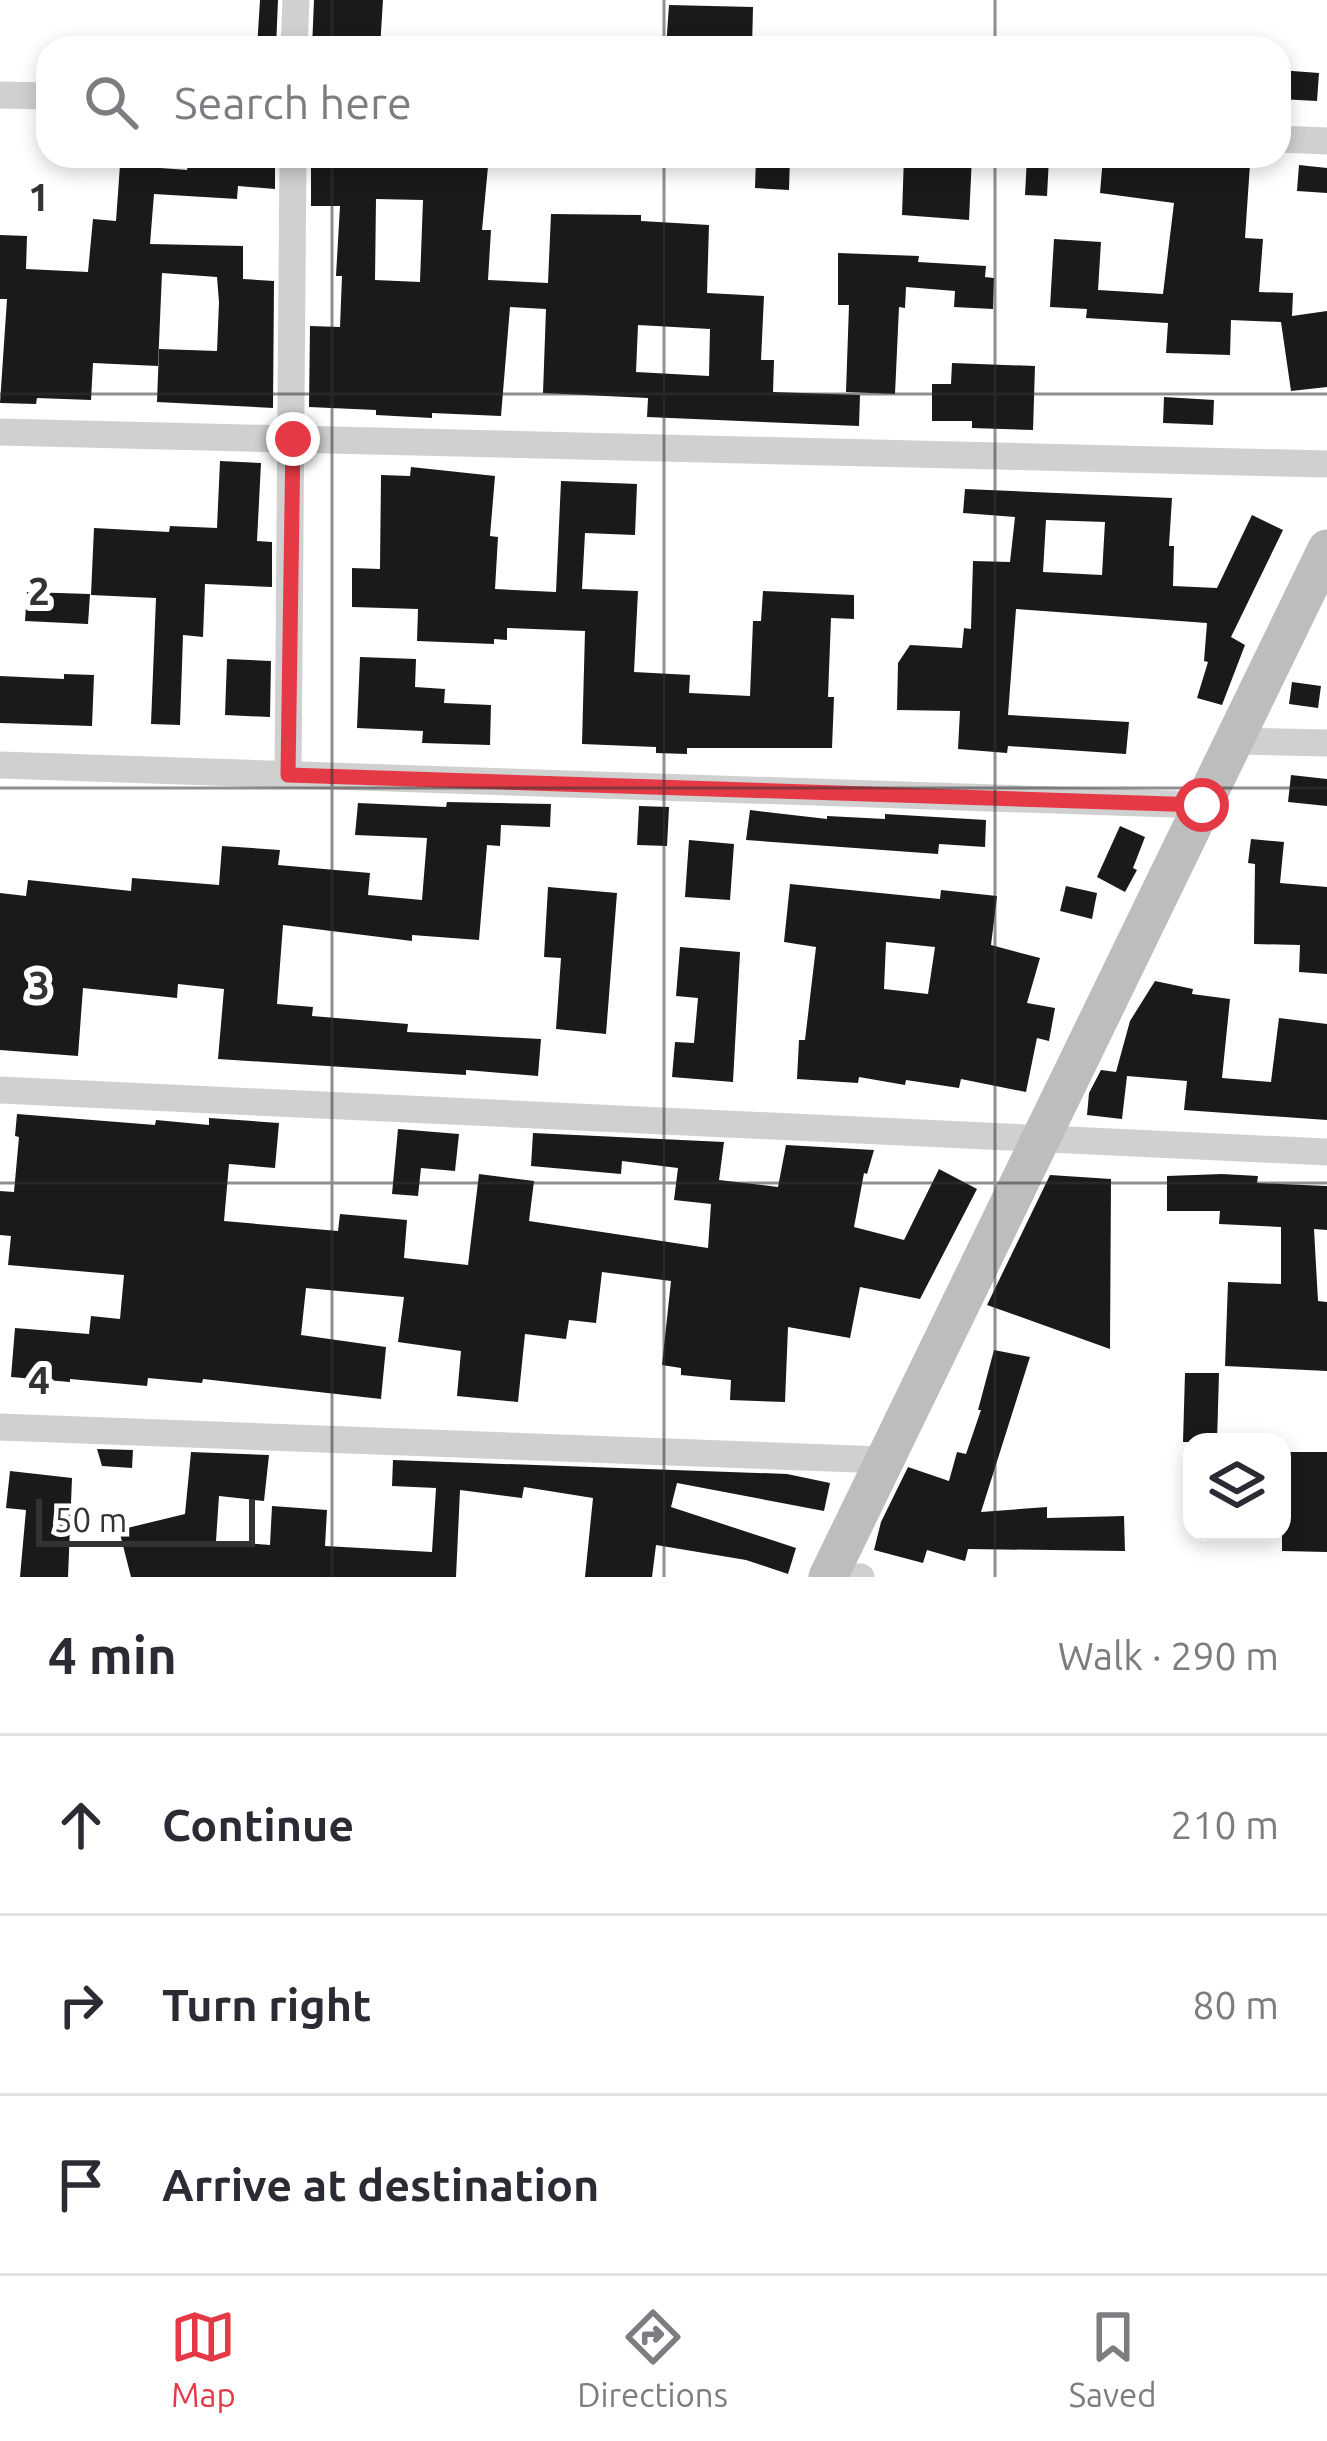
<!DOCTYPE html>
<meta charset="utf-8">
<style>
body{margin:0;font-family:Ubuntu,sans-serif;background:#f7f7f7;color:#2b2b33}
.controls{position:absolute;right:36px;bottom:36px;display:grid;overflow:hidden;border-radius:24px;box-shadow:0 6px 18px #0003}
.controls button{width:108px;height:108px;display:grid;place-items:center;padding:0;border:0;border-bottom:3px solid #e1e1e2;background:#fff;color:#2b2b33;font:60px sans-serif}
.scale{position:absolute;left:36px;bottom:30px;width:219px;box-sizing:border-box;padding-left:12px;border:6px solid #333;border-top:0;font-size:33px;line-height:42px;white-space:nowrap;color:#333;-webkit-text-stroke:9px #fff;paint-order:stroke}
.stop{position:absolute;width:36px;height:36px;margin:-27px;border:9px solid #e63946;border-radius:50%;background:#fff}
.stop.end{background:#e63946;border-color:#fff;box-shadow:0 3px 12px #0008}
.list{margin:0;padding:0;list-style:none}
h2{display:flex;justify-content:space-between;align-items:center;height:156px;margin:0;padding:0 48px;font-size:51px}
h2 small{font-size:39px;font-weight:400;color:#7c7c81}
.list li{display:grid;grid-template-columns:78px 1fr auto;gap:36px;align-items:center;box-sizing:border-box;height:180px;padding:0 48px;border-top:3px solid #e1e1e2}
.list b{display:block;font-size:45px;white-space:nowrap}
.list em{font-size:39px;font-style:normal;color:#7c7c81}
.icon{flex:none;width:66px;height:66px;fill:none;stroke:currentColor;stroke-width:2;stroke-linecap:round;stroke-linejoin:round}
.map{position:relative;flex:none;width:1327px;height:1577px;overflow:hidden}
.search{position:absolute;background:#fff;box-shadow:0 6px 18px #0003;left:36px;right:36px;top:36px;height:132px;display:flex;align-items:center;gap:30px;box-sizing:border-box;padding:0 42px;border-radius:36px;color:#7c7c81;font-size:45px}
.sheet{height:696px;background:#fff}
nav{display:flex;justify-content:space-around;align-items:center;box-sizing:border-box;height:168px;border-top:3px solid #e1e1e2;background:#fff;font-size:33px;color:#7c7c81}
nav a{display:grid;justify-items:center;gap:6px}
nav .on{color:#e63946}
.map>svg:first-child{display:block}
.building{fill:#1a1a1a;fill-rule:evenodd}
.lines{fill:none;stroke-linecap:round;stroke-linejoin:round}
.street{stroke:#d0d0d0;stroke-width:27}
.secondary{stroke:#bdbdbd;stroke-width:39}
.route{stroke:#e63946;stroke-width:15}
.grid{fill:none;stroke:#333;stroke-width:3;stroke-opacity:0.55}
.grid-label{font-size:39px;text-anchor:middle;font-weight:bold;fill:#333;stroke:#fff;stroke-width:12;stroke-linejoin:round;paint-order:stroke}
</style>
<div class="map">
<svg width="1327" height="1577" viewBox="0 0 1327 1577">
<rect width="100%" height="100%" fill="#fff"/>
<!-- building -->
<g class="building">
<polygon points="260,0 278,0 276,48 257,48"/>
<polygon points="314,0 383,0 380,48 312,48"/>
<polygon points="669,5 753,7 752,48 666,48"/>
<polygon points="1279,70 1319,73 1317,101 1279,99"/>
<polygon points="221,156 275,156 275,189 238,186 237,199 154,194 150,244 243,246 243,279 274,281 273,408 157,402 159,349 217,351 219,302 217,277 162,273 158,366 93,363 91,400 37,398 36,404 0,403 7,299 0,299 0,235 27,236 26,269 88,272 93,219 116,221 120,165 187,170 188,165 220,167"/>
<path d="M311 156H489L482 230H491L488 280 548 283 551 214 641 215V221L709 225 707 293 764 296 761 360H774L773 392 860 395 859 426 647 417 648 398 543 393 546 309 510 307 501 416 432 413V418L376 415V410L309 407 310 326 340 327 342 276H336L340 206H311ZM376 199 423 200 420 282 375 280ZM638 325 710 329 709 376 636 372Z"/>
<polygon points="756,156 790,157 789,190 755,188"/>
<polygon points="904,156 972,156 969,220 902,215"/>
<polygon points="1027,157 1049,158 1047,196 1025,195"/>
<polygon points="1103,157 1250,164 1245,238 1263,239 1259,292 1293,293 1292,316 1327,311 1327,387 1291,391 1281,322 1231,320 1230,355 1166,353 1168,323 1086,318 1087,309 1050,307 1054,239 1101,242 1098,290 1163,294 1174,203 1100,193"/>
<polygon points="1299,165 1327,168 1327,193 1297,191"/>
<polygon points="838,253 919,256 918,262 986,266 985,277 994,278 993,309 954,307 955,291 906,287 905,308 899,307 895,394 846,392 849,305 838,305"/>
<polygon points="952,363 1035,366 1033,430 972,428 972,421 932,421 932,384 951,384"/>
<polygon points="1164,397 1214,400 1213,425 1163,423"/>
<polygon points="220,461 261,463 257,541 272,542 272,587 205,584 203,637 183,635 180,725 151,724 156,598 91,595 94,528 169,532 170,526 217,528"/>
<polygon points="411,467 495,476 490,536 498,537 495,589 556,592 561,481 637,484 635,535 585,533 582,589 638,591 634,672 690,675 689,693 750,696 753,621 761,621 763,591 854,595 854,619 831,618 828,697 834,697 832,748 687,748 687,754 656,753 656,747 582,744 585,631 507,628 507,640 494,639 494,644 417,641 418,609 352,607 352,568 380,569 381,475 410,476"/>
<path d="M965 489 1172 498 1169 546H1174L1173 586 1217 588 1252 515 1283 530 1231 637 1245 645 1222 705 1197 698 1208 662 1204 661 1207 623 1016 609 1008 715 1129 722 1126 754 1008 746 1007 753 958 749 960 711 897 710 898 663 910 645 962 648 964 628 971 629 973 561 1010 562 1015 517 963 513ZM1046 520 1105 522 1102 575 1043 572Z"/>
<polygon points="27,592 90,594 88,624 25,621"/>
<polygon points="360,657 416,659 415,687 445,689 444,703 491,705 490,745 422,743 423,731 357,728"/>
<polygon points="227,659 271,661 270,717 225,715"/>
<polygon points="64,674 94,675 92,726 0,723 0,676 64,679"/>
<polygon points="1292,682 1321,686 1318,708 1289,704"/>
<polygon points="1291,775 1327,779 1327,806 1288,802"/>
<polygon points="447,802 551,804 550,827 501,825 500,846 487,845 479,940 412,935 412,941 283,925 277,1004 313,1007 312,1016 408,1024 407,1032 541,1039 538,1076 466,1070 466,1075 218,1059 224,989 178,984 177,998 83,988 78,1056 0,1050 0,893 26,896 28,880 131,891 132,878 219,885 222,846 280,850 278,865 370,873 368,895 422,900 427,838 355,835 358,803 446,807"/>
<polygon points="639,806 669,807 667,846 637,845"/>
<polygon points="750,810 827,819 827,816 885,819 885,814 986,820 985,847 939,844 938,854 746,840"/>
<polygon points="1120,826 1145,837 1133,868 1137,870 1125,892 1097,877"/>
<polygon points="1251,839 1284,842 1280,883 1327,887 1327,974 1299,972 1300,945 1254,944 1255,864 1248,863"/>
<polygon points="689,840 734,844 730,900 685,897"/>
<path d="M790 884 940 899 941 890 997 896 991 945 1040 958 1027 1003 1055 1008 1049 1041 1037 1038 1026 1092 961 1079 959 1088 906 1080 905 1085 859 1077 858 1083 797 1079 799 1040H805L816 947 784 942ZM886 942 935 947 928 994 884 989Z"/>
<polygon points="1066,886 1097,893 1092,919 1060,911"/>
<polygon points="548,887 617,893 606,1034 556,1029 561,958 544,957"/>
<polygon points="680,947 740,952 733,1082 672,1077 675,1042 694,1043 698,998 676,996"/>
<polygon points="1155,981 1193,989 1192,994 1230,999 1222,1078 1271,1082 1279,1018 1327,1024 1327,1120 1184,1110 1187,1081 1127,1076 1122,1119 1087,1115 1089,1093 1101,1070 1116,1072 1130,1021"/>
<polygon points="17,1114 155,1125 156,1120 209,1125 209,1118 279,1123 275,1168 229,1164 224,1221 338,1231 340,1214 407,1220 404,1258 468,1265 479,1174 534,1181 529,1221 708,1248 711,1204 674,1200 678,1168 622,1161 621,1174 531,1166 533,1133 724,1142 719,1180 778,1187 786,1145 874,1150 867,1174 864,1173 854,1227 904,1240 939,1169 977,1189 920,1299 860,1287 850,1338 788,1327 785,1402 730,1400 731,1380 681,1375 681,1368 662,1365 671,1281 602,1272 596,1323 569,1320 566,1339 525,1334 518,1402 457,1396 461,1351 398,1342 404,1297 306,1288 301,1335 386,1347 381,1399 203,1379 202,1383 148,1378 147,1386 70,1379 70,1382 11,1377 15,1328 89,1334 91,1316 120,1319 124,1275 8,1265 11,1236 0,1235 0,1191 14,1192 19,1137 15,1136"/>
<polygon points="398,1129 459,1134 455,1171 421,1168 418,1196 392,1194"/>
<polygon points="1222,1174 1258,1176 1257,1183 1327,1186 1327,1230 1314,1229 1318,1301 1327,1302 1327,1371 1225,1366 1228,1282 1281,1284 1281,1227 1219,1224 1220,1211 1167,1211 1167,1176"/>
<polygon points="1050,1175 1111,1179 1110,1349 987,1305"/>
<polygon points="994,1350 1030,1357 981,1512 1047,1507 1047,1518 1124,1516 1125,1551 968,1549 965,1561 927,1550 923,1563 874,1550 881,1522 908,1467 949,1481 957,1452 966,1454 981,1410 978,1410"/>
<polygon points="1185,1373 1219,1373 1217,1442 1183,1442"/>
<polygon points="97,1449 133,1450 132,1468 102,1466"/>
<polygon points="191,1452 269,1455 264,1501 219,1496 216,1541 270,1545 272,1506 327,1510 325,1546 432,1552 436,1488 392,1486 393,1460 787,1474 830,1483 824,1511 677,1483 671,1507 796,1548 788,1574 746,1560 656,1545 652,1577 585,1577 593,1498 524,1487 522,1498 460,1490 456,1577 131,1577 119,1530 185,1514"/>
<polygon points="1282,1452 1327,1452 1327,1552 1282,1551"/>
<polygon points="10,1471 72,1478 68,1577 20,1577 26,1510 6,1508"/>
</g>
<g class="lines">
<!-- street -->
<g class="street">
<polyline points="294,48 296,0"/>
<polyline points="0,95 48,96"/>
<polyline points="1279,139 1327,141"/>
<polyline points="0,432 1327,464"/>
<polyline points="1236,741 1327,743"/>
<polyline points="0,765 1202,805"/>
<polyline points="288,775 293,156"/>
<polyline points="0,1090 1327,1152"/>
<polyline points="0,1427 883,1460"/>
<polyline points="828,1576 861,1577"/>
</g>
<!-- secondary -->
<polyline class="secondary" points="828,1577 1327,549"/>
</g>
<g class="lines">
<!-- route -->
<polyline class="route" points="293,439 288,775 1202,805"/>
</g>
<!-- grid -->
<path class="grid" d="M332 0V48M664 0V48M995 0V48M332 156V1577M664 156V1577M995 156V1577M0 394H1327M0 788H1327M0 1183H1327"/>
<g class="grid-label">
<text x="39" y="211">1</text>
<text x="39" y="605">2</text>
<text x="39" y="999">3</text>
<text x="39" y="1394">4</text>
</g>
</svg>
<div class="controls">
<button><svg class="icon" aria-label="layers" viewBox="0 0 24 24"><path d="M12 4l9 5-9 5-9-5zM3 14l9 5 9-5"/></svg></button>
</div>
<div class="scale">50 m</div>
<div class="stop" style="left:1202px;top:805px"></div>
<div class="stop end" style="left:293px;top:439px"></div>
<div class="search"><svg class="icon" aria-label="search" viewBox="0 0 24 24"><circle cx="10" cy="10" r="6"/><path d="M15 15l6 6"/></svg>Search here</div>
</div>
<section class="sheet">
<h2>4 min<small>Walk · 290 m</small></h2>
<ul class="list">
<li><svg class="icon" aria-label="ahead" viewBox="0 0 24 24"><path d="M12 20V5M6 11l6-6 6 6"/></svg><div><b>Continue</b></div><em>210 m</em></li>
<li><svg class="icon" aria-label="right" viewBox="0 0 24 24"><path d="M7 20v-9h11M14 6l5 5-5 5"/></svg><div><b>Turn right</b></div><em>80 m</em></li>
<li><svg class="icon" aria-label="arrive" viewBox="0 0 24 24"><path d="M6 21V4h12l-3 4 3 4H6"/></svg><div><b>Arrive at destination</b></div></li>
</ul>
</section>
<nav>
<a class="on"><svg class="icon" aria-label="map" viewBox="0 0 24 24"><path d="M3 6l6-2 6 2 6-2v14l-6 2-6-2-6 2zM9 4v14M15 6v14"/></svg>Map</a>
<a><svg class="icon" aria-label="directions" viewBox="0 0 24 24"><path d="M12 3l9 9-9 9-9-9zM9 14v-3h6M13 9l2 2-2 2"/></svg>Directions</a>
<a><svg class="icon" aria-label="saved" viewBox="0 0 24 24"><path d="M7 4h10v16l-5-4-5 4z"/></svg>Saved</a>
</nav>
